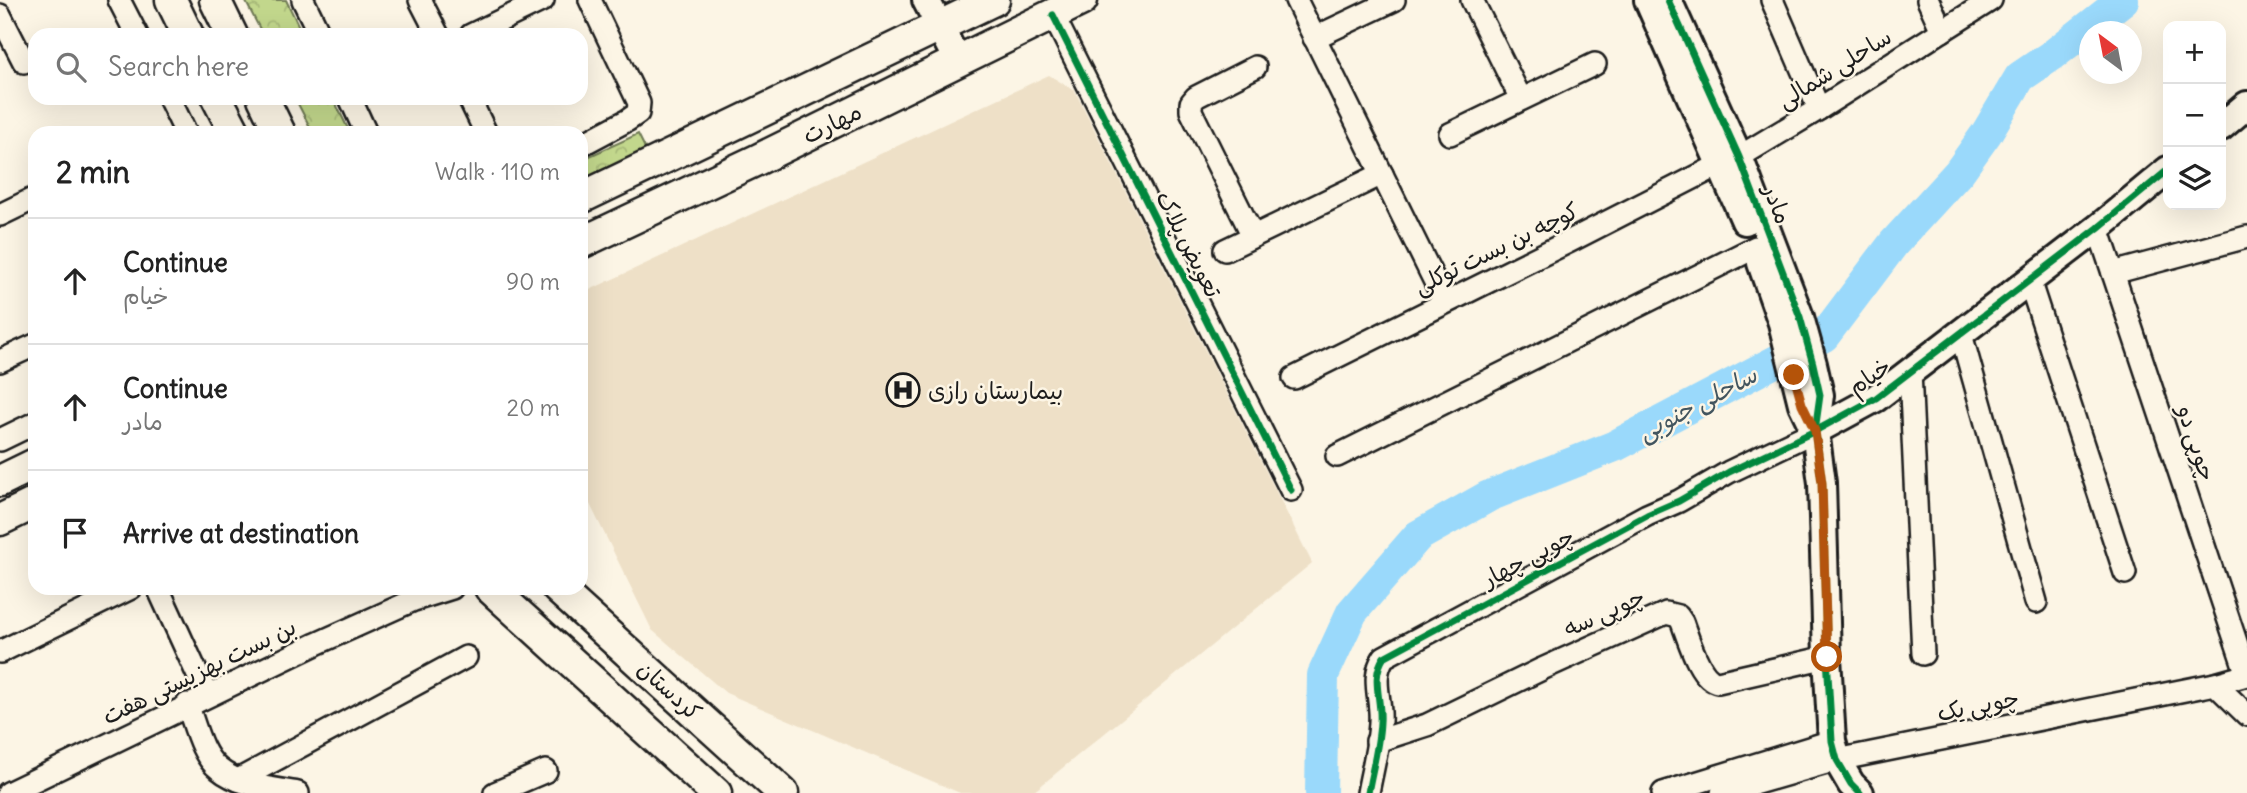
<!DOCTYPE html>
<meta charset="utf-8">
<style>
body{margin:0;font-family:Delius,"Playpen Sans Arabic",sans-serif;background:#f6f6f6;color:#222}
.controls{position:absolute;right:21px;top:21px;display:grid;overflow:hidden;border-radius:14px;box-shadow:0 7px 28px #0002}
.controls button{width:63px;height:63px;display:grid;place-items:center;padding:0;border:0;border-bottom:2px solid #e0e0e0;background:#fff;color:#222;font:35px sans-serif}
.compass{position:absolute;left:2079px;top:21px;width:63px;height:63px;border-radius:50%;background:#fff;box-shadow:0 7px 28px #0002;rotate:328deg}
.stop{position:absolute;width:21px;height:21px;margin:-16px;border:5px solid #b45309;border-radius:50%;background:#fff}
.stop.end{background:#b45309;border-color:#fff;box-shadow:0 2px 7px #0008}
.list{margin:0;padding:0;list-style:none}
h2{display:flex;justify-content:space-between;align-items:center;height:91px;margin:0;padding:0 28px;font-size:30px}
h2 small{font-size:23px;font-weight:400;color:#767676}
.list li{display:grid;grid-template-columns:46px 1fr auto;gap:21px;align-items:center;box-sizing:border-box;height:126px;padding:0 28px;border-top:2px solid #e0e0e0}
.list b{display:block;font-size:26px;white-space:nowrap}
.list p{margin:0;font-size:23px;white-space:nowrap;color:#767676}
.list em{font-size:23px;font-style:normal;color:#767676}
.icon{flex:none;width:38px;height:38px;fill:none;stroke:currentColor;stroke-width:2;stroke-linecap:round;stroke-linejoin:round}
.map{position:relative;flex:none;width:2247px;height:793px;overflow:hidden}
.search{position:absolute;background:#fff;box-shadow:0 7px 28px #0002;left:28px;top:28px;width:560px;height:77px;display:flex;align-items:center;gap:18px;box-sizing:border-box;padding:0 24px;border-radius:21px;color:#767676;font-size:26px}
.panel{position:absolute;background:#fff;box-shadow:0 7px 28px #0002;left:28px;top:126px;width:560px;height:469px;border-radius:21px}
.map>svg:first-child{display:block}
.built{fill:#eee0c7}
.park{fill:url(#park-crowns);stroke:#6f7a54;stroke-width:2}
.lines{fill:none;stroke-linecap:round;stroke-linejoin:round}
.river{stroke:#9ad9fb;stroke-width:32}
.minor-casing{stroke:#1c1c1c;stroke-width:26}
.tertiary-casing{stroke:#1c1c1c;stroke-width:32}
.secondary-casing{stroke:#1c1c1c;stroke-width:35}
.minor{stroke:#fcf5e5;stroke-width:21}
.tertiary{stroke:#fcf5e5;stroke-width:26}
.secondary{stroke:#fcf5e5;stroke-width:30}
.cycleway-casing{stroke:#fcf5e5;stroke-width:11}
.cycleway{stroke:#00873e;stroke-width:7}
.route{stroke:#b45309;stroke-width:9}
.labels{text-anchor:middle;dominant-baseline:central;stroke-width:5;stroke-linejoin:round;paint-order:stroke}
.street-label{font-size:23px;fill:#1c1c1c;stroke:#fcf5e5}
.poi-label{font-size:23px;fill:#1c1c1c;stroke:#fcf5e5;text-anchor:start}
.water-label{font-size:24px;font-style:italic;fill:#42555f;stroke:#fcf5e5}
</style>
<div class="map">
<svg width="2247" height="793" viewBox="0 0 2247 793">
<defs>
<pattern id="park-crowns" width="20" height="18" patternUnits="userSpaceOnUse" patternTransform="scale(1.75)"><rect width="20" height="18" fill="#c2d78c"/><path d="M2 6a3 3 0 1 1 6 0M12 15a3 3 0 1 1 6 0" fill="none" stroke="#a6b878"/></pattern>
</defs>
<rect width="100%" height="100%" fill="#fcf5e5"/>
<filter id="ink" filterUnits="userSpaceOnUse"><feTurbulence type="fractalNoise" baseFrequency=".0143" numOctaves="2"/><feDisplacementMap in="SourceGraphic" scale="14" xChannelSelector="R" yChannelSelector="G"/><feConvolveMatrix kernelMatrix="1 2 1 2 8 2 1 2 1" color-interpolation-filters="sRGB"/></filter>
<g filter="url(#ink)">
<!-- built -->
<polygon class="built" points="1049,75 1075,91 1312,563 1032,793 960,793 726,693 652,630 581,486 581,294"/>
<!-- park -->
<g class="park">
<polygon points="245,0 286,0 303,35 263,35"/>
<polygon points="295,98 333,98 350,133 313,133"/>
<polygon points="638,134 648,154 581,184 581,160"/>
</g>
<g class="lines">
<!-- river -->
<polyline class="river" points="1321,793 1323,675 1352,612 1418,536 1489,496 1615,446 1824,336 1894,243 1959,172 1986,134 2020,77 2054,54 2123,0"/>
<defs>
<g id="minor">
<polyline points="119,0 137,35"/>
<polyline points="303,0 320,35"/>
<polyline points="420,0 438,35"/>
<polyline points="1296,0 1445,302"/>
<polyline points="1472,0 1521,99"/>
<polyline points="1772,0 1819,109"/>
<polyline points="1928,0 1942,31"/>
<polyline points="0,15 24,62"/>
<polyline points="1053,15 1291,490"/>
<polyline points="471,35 543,0"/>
<polyline points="1314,38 1394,0"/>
<polyline points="169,98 186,133"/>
<polyline points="350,98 366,133"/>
<polyline points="469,98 486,133"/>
<polyline points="1450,134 1595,64"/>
<polyline points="581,145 628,120 638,113 639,103 590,0"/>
<polyline points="1739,157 1819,109 1991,0"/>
<polyline points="0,215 35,198"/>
<polyline points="2098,228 2247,675"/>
<polyline points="1253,236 1191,111 1191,103 1196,97 1255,67"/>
<polyline points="1225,250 1382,174"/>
<polyline points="2113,273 2247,237"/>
<polyline points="2029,280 2125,573"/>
<polyline points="1961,334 2036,602"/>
<polyline points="0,361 35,345"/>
<polyline points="1910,371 1923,654"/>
<polyline points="1294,378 1570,241 1721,164"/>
<polyline points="0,440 35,423"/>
<polyline points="1337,456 1756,247"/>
<polyline points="158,588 207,695"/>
<polyline points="0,652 131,588"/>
<polyline points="2215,684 2247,715"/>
<path d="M187 704C195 725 201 755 219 769 239 786 273 788 298 793"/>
<path d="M1377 741 1427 725 1542 669 1666 613 1678 616 1682 622C1688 638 1700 680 1718 682L1827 657"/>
<polyline points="238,780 466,657"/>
<polyline points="8,793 316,644 414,600 452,588"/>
<polyline points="495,793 546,771"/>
<path d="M1368 793C1372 770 1379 746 1380 722 1382 699 1370 678 1384 657L1647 515 1679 501 1729 472 1815 431"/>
<polyline points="1663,793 1832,741"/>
<polyline points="1722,793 1837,760 2215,684 2247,675"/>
</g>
<g id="tertiary">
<polyline points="926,0 958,62"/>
<polyline points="1648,0 1745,221"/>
<polyline points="1668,0 1739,157 1800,317 1813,364 1820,395 1815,431 1822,483 1827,657 1832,741 1837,760 1851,784 1860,793"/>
<polyline points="2221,127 2247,105"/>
<polyline points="1761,263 1782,323 1802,404 1815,431"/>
<polyline points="1815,431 1876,398 2098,228 2168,170"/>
</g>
<g id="secondary">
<polyline points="171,0 188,35"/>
<polyline points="215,0 232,35"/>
<polyline points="217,98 235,133"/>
<polyline points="263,98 280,133"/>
<polyline points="581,198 994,0"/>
<polyline points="581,243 757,160 1082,0"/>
<polyline points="0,481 35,464"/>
<polyline points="0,520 35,503"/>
<polyline points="490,588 716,793"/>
<polyline points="557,588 783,793"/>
</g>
</defs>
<!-- minor casing -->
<use href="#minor" class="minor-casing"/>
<!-- tertiary casing -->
<use href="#tertiary" class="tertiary-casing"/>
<!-- secondary casing -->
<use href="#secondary" class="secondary-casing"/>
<!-- minor -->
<use href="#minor" class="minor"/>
<!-- tertiary -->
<use href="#tertiary" class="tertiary"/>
<!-- secondary -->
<use href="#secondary" class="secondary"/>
<defs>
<g id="cycleway">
<polyline points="1668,0 1739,157 1800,317 1813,364 1820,395 1815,431 1822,483 1827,657 1832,741 1837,760 1851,784 1860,793"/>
<polyline points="1053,15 1291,490"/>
<path d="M1368 793C1372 770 1379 746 1380 722 1382 699 1370 678 1384 657L1647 515 1679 501 1729 472 1815 431 1876 398 2098 228 2168 170"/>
</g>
</defs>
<!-- cycleway casing -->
<use href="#cycleway" class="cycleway-casing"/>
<!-- cycleway -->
<use href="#cycleway" class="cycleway"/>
</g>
</g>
<g class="lines" filter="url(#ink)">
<!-- route -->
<polyline class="route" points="1794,375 1802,404 1815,431 1822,483 1827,657"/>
</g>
<!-- icons -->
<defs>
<symbol id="hospital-ring" viewBox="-11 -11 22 22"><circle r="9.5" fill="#fcf5e5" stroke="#1c1c1c" stroke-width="1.5"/><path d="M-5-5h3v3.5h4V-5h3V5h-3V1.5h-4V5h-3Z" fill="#1c1c1c"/></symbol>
</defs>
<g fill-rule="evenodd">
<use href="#hospital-ring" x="884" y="371" width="38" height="38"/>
</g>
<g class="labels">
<!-- street labels -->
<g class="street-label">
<text transform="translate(1834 68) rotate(-32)">ساحلی شمالی</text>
<text transform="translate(832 123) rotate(-26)">مهارت</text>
<text transform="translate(1778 204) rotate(69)">مادر</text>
<text transform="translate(1189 244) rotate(63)">تعویض پلاک</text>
<text transform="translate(1496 248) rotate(-26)">کوچه بن بست توکلی</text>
<text transform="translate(1869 376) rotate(-35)">خیام</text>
<text transform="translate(2197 443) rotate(72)">چوپی دو</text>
<text transform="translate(1528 557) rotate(-28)">چوپی چهار</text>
<text transform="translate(1604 612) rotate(-24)">چوپی سه</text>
<text transform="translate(199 671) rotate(-26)">بن بست بهزیستی هفت</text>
<text transform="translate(670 690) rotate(42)">کردستان</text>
<text transform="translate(1978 705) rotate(-11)">چوپی یک</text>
</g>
<!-- poi labels -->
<g class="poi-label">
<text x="928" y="390">بیمارستان رازی</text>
</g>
<!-- water labels -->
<g class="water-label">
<text transform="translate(1697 403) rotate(-28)">ساحلی جنوبی</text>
</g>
</g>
</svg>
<div class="controls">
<button>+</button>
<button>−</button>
<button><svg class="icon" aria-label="layers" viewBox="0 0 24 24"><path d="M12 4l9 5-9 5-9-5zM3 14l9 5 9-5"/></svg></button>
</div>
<svg class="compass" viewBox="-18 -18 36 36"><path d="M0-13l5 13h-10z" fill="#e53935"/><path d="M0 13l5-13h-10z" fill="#767676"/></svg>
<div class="stop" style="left:1827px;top:657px"></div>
<div class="stop end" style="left:1794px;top:375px"></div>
<div class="search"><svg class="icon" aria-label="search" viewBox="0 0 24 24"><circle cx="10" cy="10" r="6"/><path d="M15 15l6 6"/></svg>Search here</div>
<section class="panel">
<h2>2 min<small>Walk · 110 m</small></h2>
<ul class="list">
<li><svg class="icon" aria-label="ahead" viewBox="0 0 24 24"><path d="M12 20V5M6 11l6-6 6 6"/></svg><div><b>Continue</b><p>خیام</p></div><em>90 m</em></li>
<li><svg class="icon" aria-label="ahead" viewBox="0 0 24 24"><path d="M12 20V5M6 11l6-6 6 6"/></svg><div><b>Continue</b><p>مادر</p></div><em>20 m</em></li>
<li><svg class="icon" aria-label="arrive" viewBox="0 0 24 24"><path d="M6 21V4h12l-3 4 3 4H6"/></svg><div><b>Arrive at destination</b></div></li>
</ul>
</section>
</div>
